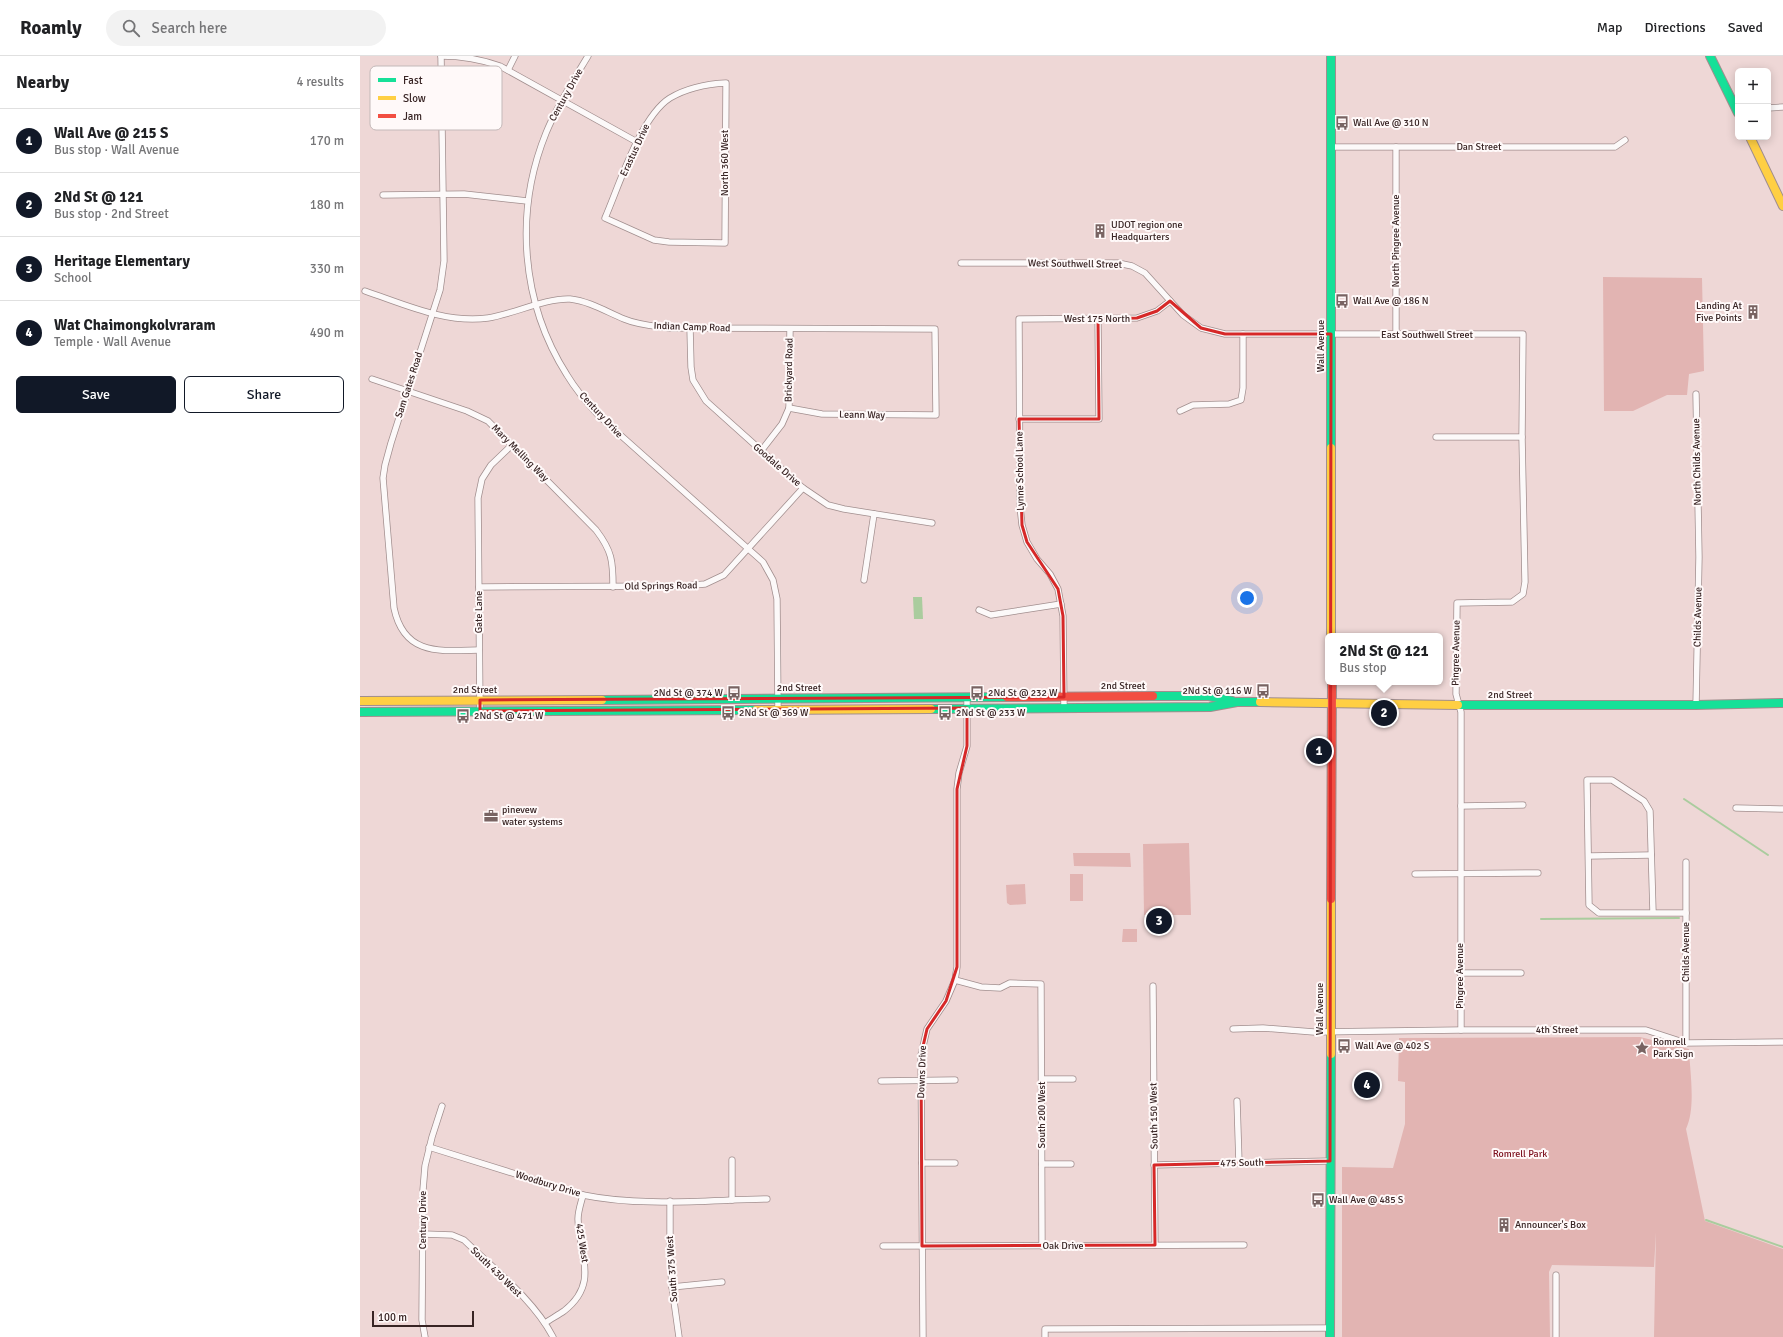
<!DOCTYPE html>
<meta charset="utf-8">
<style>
body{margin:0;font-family:Signika,sans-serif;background:#f2f2f2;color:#202124}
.controls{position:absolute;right:12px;top:12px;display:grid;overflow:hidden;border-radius:6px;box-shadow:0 2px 10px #0003}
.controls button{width:36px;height:36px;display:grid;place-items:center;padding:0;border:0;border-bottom:1px solid #e0e0e0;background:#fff;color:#202124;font:20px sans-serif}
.scale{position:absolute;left:12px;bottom:10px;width:102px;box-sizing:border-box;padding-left:4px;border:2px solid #382424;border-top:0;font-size:11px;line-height:14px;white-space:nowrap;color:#382424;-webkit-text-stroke:3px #fff9f9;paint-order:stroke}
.you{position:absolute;left:887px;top:542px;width:14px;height:14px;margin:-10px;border:3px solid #fff;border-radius:50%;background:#1a73e8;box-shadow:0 0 0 6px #1a73e833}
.badge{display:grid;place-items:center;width:26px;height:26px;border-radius:50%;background:#111827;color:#fff;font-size:13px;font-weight:700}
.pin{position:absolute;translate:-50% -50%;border:2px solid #fff;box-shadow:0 1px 4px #0006}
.popup{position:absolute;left:965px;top:577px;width:118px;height:52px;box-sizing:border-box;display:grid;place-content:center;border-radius:6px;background:#fff;filter:drop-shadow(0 1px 3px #0005);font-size:13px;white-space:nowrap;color:#757577}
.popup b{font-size:15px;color:#202124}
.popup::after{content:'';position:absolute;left:50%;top:100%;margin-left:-8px;border:8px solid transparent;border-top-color:#fff}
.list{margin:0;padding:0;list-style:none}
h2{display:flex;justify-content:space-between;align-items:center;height:52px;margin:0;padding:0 16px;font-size:17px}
h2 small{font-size:13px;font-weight:400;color:#757577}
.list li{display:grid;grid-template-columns:26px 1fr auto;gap:12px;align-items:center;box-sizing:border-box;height:64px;padding:0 16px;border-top:1px solid #e0e0e0}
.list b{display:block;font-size:15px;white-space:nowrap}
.list p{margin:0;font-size:13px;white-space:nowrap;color:#757577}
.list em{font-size:13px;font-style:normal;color:#757577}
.actions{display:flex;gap:8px;padding:12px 16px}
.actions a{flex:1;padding:9px 0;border:1px solid #111827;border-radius:6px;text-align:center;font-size:14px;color:#111827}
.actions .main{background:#111827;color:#fff}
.icon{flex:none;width:22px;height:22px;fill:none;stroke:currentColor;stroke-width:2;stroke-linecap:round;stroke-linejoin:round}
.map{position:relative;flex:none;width:1423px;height:1281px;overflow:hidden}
header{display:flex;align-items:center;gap:24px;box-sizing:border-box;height:56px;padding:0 20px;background:#fff;border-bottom:1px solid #e0e0e0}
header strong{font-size:19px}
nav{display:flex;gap:22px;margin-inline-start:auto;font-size:14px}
.search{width:280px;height:36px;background:#f2f2f2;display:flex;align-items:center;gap:10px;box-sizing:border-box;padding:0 14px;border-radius:22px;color:#757577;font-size:15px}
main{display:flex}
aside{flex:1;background:#fff}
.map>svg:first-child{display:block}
.green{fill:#e2b4b2}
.water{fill:#aacc9e}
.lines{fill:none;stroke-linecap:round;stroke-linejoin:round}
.stream{stroke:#aacc9e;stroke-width:2}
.street-casing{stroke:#a18e8e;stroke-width:7}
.fast-casing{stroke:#a18e8e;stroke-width:10}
.slow-casing{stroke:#a18e8e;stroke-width:10}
.jam-casing{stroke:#a18e8e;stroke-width:10}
.street{stroke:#fcf9f9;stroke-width:5.5}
.fast{stroke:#16e098;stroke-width:8}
.slow{stroke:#ffcf43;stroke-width:8}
.jam{stroke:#f24e42;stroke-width:8}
.marked{fill:none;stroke:#d62828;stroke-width:3;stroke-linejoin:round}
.labels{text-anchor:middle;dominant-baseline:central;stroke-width:4;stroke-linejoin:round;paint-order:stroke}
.street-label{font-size:10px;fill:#382424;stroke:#fff9f9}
.poi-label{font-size:10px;fill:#382424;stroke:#fff9f9;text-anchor:start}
.park-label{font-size:10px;fill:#7c0e1c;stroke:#fff9f9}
.key{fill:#fff9f9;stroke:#c3b9b9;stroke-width:1}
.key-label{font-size:11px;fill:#382424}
</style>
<header>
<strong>Roamly</strong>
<div class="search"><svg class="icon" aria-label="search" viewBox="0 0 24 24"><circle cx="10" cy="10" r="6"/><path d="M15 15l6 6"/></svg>Search here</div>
<nav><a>Map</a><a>Directions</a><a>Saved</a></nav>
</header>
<main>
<aside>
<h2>Nearby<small>4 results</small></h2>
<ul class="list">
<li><span class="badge">1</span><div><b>Wall Ave @ 215 S</b><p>Bus stop · Wall Avenue</p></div><em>170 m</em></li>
<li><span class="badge">2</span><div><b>2Nd St @ 121</b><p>Bus stop · 2nd Street</p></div><em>180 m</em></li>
<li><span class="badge">3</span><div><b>Heritage Elementary</b><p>School</p></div><em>330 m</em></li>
<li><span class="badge">4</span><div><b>Wat Chaimongkolvraram</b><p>Temple · Wall Avenue</p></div><em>490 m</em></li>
</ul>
<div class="actions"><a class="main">Save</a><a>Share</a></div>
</aside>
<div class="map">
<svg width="1423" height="1281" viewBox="0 0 1423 1281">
<rect width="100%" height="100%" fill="#eed7d6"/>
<!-- green -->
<g class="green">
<polygon points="1243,221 1342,222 1344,315 1329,318 1327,339 1307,339 1273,355 1244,355"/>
<polygon points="829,787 831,859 784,859 783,788"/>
<polygon points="713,797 770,797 771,811 714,810"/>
<rect x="710" y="818" width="13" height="27"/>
<polygon points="665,828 666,848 650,849 647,847 646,829"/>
<polygon points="763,873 777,873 777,886 762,886"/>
<path d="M1280 981 1329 993C1330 1017 1336 1052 1326 1073L1345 1165 1423 1193V1281H1294L1296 1176 1294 1211 1192 1209 1189 1216 1190 1281H982V1111L1033 1112 1045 1068V1026L1038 1025 1039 982Z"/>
</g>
<!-- water -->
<polygon class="water" points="553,541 562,541 563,563 554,563"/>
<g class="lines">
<!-- stream -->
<g class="stream">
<polyline points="1324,743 1408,799"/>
<polyline points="1181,863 1319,862"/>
<polyline points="1346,1164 1423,1191"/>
</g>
<defs>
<g id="street">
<path d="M81 0 84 205 80 234 31 387 25 409 23 422 34 552C44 600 80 595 119 594"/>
<path d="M81 0C102 0 120 3 140 10L277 86"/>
<path d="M228 0C213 25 197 50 186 77 154 156 161 247 207 319 216 334 227 347 239 360L403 506 413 524 417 543 418 653"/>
<polyline points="148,14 155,0"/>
<path d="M366 27 365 187 309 186 294 184 245 162C259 130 280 61 310 42 327 32 346 28 366 27Z"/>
<polyline points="21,50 82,50"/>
<polyline points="1408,52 1423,51"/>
<polyline points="970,91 1255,91 1265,84"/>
<polyline points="23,139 104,138 167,145"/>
<polyline points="601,207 758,207 772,210 785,217 823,259 841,272 865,278 1163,278 1162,381 1165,526 1163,538 1152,546 1097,547 1096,638 1101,656 1101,974"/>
<path d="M5 235C44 248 86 268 128 262 153 258 186 242 210 243 229 245 247 256 264 263 278 269 294 270 309 272L575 273 576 359 462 358 429 352"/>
<polyline points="330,272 331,311 333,324 346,345 443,432 468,449 484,453 572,467"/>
<polyline points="1036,279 1036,91"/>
<path d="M12 323 107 355 128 365 236 474C252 495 253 505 253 531"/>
<polyline points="820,355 833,349 869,348 881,344 883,332 883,278"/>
<polyline points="659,363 739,363 738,263"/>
<polyline points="1076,381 1162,381"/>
<polyline points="401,395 422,368 429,352 430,273"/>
<polyline points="504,524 514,458"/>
<polyline points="119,531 324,530 345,528 364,519 443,432"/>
<polyline points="619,554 631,559 701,548"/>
<polyline points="1336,649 1339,501 1336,338"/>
<polyline points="704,652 703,560 698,533 690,518 677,503 667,486 662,469 660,450 659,263 777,262 797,255 810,245"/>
<polyline points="120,655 118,442 122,423 131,409 152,389"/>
<polyline points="1101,750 1163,749"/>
<polyline points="1376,752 1423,753"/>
<polyline points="1229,800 1291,799"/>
<polyline points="1055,818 1178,817"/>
<polyline points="1293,856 1290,755 1284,745 1252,724 1227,724 1229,849 1239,857 1326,857"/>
<polyline points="1100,917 1161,917"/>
<polyline points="595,924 621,931 640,932 650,927 681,928 682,1190"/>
<polyline points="793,930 795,1189"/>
<polyline points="873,973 903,972 954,976 1101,974 1286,974 1326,987 1423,986"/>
<polyline points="1326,987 1326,806"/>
<polyline points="682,1023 713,1023"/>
<polyline points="521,1025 595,1024"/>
<polyline points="877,1045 879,1107"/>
<path d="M69 1091 223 1139C281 1151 347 1144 407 1143"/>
<polyline points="562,1107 595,1107"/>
<polyline points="682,1108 711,1108"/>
<polyline points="794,1109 970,1105"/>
<polyline points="372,1144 372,1104"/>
<polyline points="310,1145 310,1200 312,1231 319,1281"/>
<path d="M63 1178 92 1179 104 1184C134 1213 174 1244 193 1281"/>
<polyline points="523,1190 884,1189"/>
<polyline points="1196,1219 1196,1281"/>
<polyline points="312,1231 362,1226"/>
<path d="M185 1267C191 1263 198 1259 204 1255 240 1227 219 1198 218 1163 218 1155 221 1147 223 1139"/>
<polyline points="65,1281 62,1264 63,1134 65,1110 72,1081 82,1050"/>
<polyline points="563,1281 561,999 567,973 586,945 595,924 597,911 597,733 599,717 607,690 607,641"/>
<polyline points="685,1281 685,1273 970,1272"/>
</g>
<g id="fast">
<polyline points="971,0 971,392"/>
<polyline points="1350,0 1378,57"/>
<polyline points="793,640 849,640 872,645"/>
<polyline points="242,644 647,641"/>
<polyline points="1098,649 1336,649 1423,647"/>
<polyline points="571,653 850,651 877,646 900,646"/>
<polyline points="0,656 396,654"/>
<polyline points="970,1281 971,998"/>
</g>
<g id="slow">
<polyline points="1390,81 1423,150"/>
<polyline points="971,392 971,580"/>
<polyline points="0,645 242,644"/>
<polyline points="900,646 1098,649"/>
<polyline points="396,654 571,653"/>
<polyline points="971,998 971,843"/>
</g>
<g id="jam">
<polyline points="647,641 793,640"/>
<polyline points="971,843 972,626"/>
</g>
</defs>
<!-- street casing -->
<use href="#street" class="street-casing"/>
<!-- fast casing -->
<use href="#fast" class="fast-casing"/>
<!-- slow casing -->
<use href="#slow" class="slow-casing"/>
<!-- jam casing -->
<use href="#jam" class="jam-casing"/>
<!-- street -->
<use href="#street" class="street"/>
<!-- fast -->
<use href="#fast" class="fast"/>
<!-- slow -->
<use href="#slow" class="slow"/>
<!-- jam -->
<use href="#jam" class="jam"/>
</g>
<!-- marked area -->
<path class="marked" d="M810 245 841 272 865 278H971L970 1105 794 1109 795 1189 562 1190 561 999 567 973 586 945 597 911V733L607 690V652L120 655V644L704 641 703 560 698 533 667 486 662 469 659 363H739L738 263 777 262 797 255Z"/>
<!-- icons -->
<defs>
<symbol id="bus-bare" viewBox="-9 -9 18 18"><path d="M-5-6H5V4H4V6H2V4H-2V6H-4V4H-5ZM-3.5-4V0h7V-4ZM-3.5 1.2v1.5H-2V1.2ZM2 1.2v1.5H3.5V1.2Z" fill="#786362" stroke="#fff9f9" stroke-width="2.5" paint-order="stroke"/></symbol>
<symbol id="building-bare" viewBox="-9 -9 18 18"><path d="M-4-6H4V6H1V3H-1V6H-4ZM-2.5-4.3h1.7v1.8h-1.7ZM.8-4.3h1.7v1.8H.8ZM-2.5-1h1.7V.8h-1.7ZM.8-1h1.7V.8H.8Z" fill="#786362" stroke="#fff9f9" stroke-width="2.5" paint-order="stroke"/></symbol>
<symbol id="office-bare" viewBox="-9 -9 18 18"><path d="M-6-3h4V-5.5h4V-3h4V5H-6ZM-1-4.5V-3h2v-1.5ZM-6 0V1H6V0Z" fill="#786362" stroke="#fff9f9" stroke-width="2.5" paint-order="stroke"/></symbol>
<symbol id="sight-bare" viewBox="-9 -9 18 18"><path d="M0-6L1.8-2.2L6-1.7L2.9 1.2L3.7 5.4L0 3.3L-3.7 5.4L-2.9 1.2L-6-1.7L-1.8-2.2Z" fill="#786362" stroke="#fff9f9" stroke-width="2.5" paint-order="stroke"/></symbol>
</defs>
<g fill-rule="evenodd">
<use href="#bus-bare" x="972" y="57" width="20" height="20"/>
<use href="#building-bare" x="730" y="165" width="20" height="20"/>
<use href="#bus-bare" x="972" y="235" width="20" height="20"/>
<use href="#building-bare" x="1383" y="246" width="20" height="20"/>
<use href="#bus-bare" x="893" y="625" width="20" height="20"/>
<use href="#bus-bare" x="364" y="627" width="20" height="20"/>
<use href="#bus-bare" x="607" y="627" width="20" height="20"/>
<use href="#bus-bare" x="358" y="647" width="20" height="20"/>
<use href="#bus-bare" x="575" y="647" width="20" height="20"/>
<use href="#bus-bare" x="93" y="650" width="20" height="20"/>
<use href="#office-bare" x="121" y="750" width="20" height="20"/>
<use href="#bus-bare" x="974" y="980" width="20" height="20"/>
<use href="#sight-bare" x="1272" y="982" width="20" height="20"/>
<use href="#bus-bare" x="948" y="1134" width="20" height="20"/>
<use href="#building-bare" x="1134" y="1159" width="20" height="20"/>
</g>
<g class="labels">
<!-- street labels -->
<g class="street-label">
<text transform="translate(206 39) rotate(-61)">Century Drive</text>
<text x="1119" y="91">Dan Street</text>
<text transform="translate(275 94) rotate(-65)">Erastus Drive</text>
<text transform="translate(365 107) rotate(-90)">North 360 West</text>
<text transform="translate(1036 185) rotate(-90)">North Pingree Avenue</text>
<text transform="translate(715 208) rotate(1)">West Southwell Street</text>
<text x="737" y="263">West 175 North</text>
<text transform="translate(332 271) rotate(2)">Indian Camp Road</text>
<text x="1067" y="279">East Southwell Street</text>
<text transform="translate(961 290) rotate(-90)">Wall Avenue</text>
<text transform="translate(429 314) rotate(-89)">Brickyard Road</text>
<text transform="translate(49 329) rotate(-72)">Sam Gates Road</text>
<text transform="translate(241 359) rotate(47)">Century Drive</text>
<text transform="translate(502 359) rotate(1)">Leann Way</text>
<text transform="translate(160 397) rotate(45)">Mary Melling Way</text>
<text transform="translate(1337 406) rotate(-91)">North Childs Avenue</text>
<text transform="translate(417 409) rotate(41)">Goodale Drive</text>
<text transform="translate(660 415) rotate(-91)">Lynne School Lane</text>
<text transform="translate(301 530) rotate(-1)">Old Springs Road</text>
<text transform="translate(119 556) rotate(-90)">Gate Lane</text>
<text transform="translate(1338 561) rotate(-89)">Childs Avenue</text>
<text transform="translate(1096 597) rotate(-89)">Pingree Avenue</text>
<text x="763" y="630">2nd Street</text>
<text x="439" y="632">2nd Street</text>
<text x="115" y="634">2nd Street</text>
<text x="1150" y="639">2nd Street</text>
<text transform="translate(1326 896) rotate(-90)">Childs Avenue</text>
<text transform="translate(1100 920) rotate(-90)">Pingree Avenue</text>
<text transform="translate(960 953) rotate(-90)">Wall Avenue</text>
<text x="1197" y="974">4th Street</text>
<text transform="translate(562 1016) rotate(-88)">Downs Drive</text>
<text transform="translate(682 1059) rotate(-90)">South 200 West</text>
<text transform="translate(794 1060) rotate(-91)">South 150 West</text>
<text transform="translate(882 1107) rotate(-1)">475 South</text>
<text transform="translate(188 1128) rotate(17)">Woodbury Drive</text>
<text transform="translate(63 1164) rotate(-90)">Century Drive</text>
<text transform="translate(222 1187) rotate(81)">425 West</text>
<text x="703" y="1190">Oak Drive</text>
<text transform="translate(312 1213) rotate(-94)">South 375 West</text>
<text transform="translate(136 1216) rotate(44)">South 430 West</text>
</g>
<!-- poi labels -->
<g class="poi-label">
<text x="993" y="67">Wall Ave @ 310 N</text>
<text x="751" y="169">UDOT region one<tspan x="751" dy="12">Headquarters</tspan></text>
<text x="993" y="245">Wall Ave @ 186 N</text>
<text x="1382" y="250" text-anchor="end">Landing At<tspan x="1382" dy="12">Five Points</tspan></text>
<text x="892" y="635" text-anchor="end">2Nd St @ 116 W</text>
<text x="363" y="637" text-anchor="end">2Nd St @ 374 W</text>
<text x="628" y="637">2Nd St @ 232 W</text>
<text x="379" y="657">2Nd St @ 369 W</text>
<text x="596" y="657">2Nd St @ 233 W</text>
<text x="114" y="660">2Nd St @ 471 W</text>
<text x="142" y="754">pinevew<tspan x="142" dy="12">water systems</tspan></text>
<text x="1293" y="986">Romrell<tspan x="1293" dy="12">Park Sign</tspan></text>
<text x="995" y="990">Wall Ave @ 402 S</text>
<text x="969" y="1144">Wall Ave @ 485 S</text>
<text x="1155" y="1169">Announcer's Box</text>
</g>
<!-- park labels -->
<g class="park-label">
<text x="1160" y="1098">Romrell Park</text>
</g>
</g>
<!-- legend -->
<rect x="10" y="10" width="132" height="64" rx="6" class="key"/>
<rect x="18" y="22" width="18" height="4" fill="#16e098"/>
<rect x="18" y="40" width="18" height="4" fill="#ffcf43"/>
<rect x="18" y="58" width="18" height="4" fill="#f24e42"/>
<g class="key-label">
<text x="43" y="28">Fast</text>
<text x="43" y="46">Slow</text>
<text x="43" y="64">Jam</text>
</g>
</svg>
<div class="controls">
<button>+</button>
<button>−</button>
</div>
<div class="scale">100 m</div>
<div class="you"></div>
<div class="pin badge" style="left:959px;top:695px">1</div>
<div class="pin badge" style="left:1024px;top:657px">2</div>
<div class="popup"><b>2Nd St @ 121</b>Bus stop</div>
<div class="pin badge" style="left:799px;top:865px">3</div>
<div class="pin badge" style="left:1007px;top:1029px">4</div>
</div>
</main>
